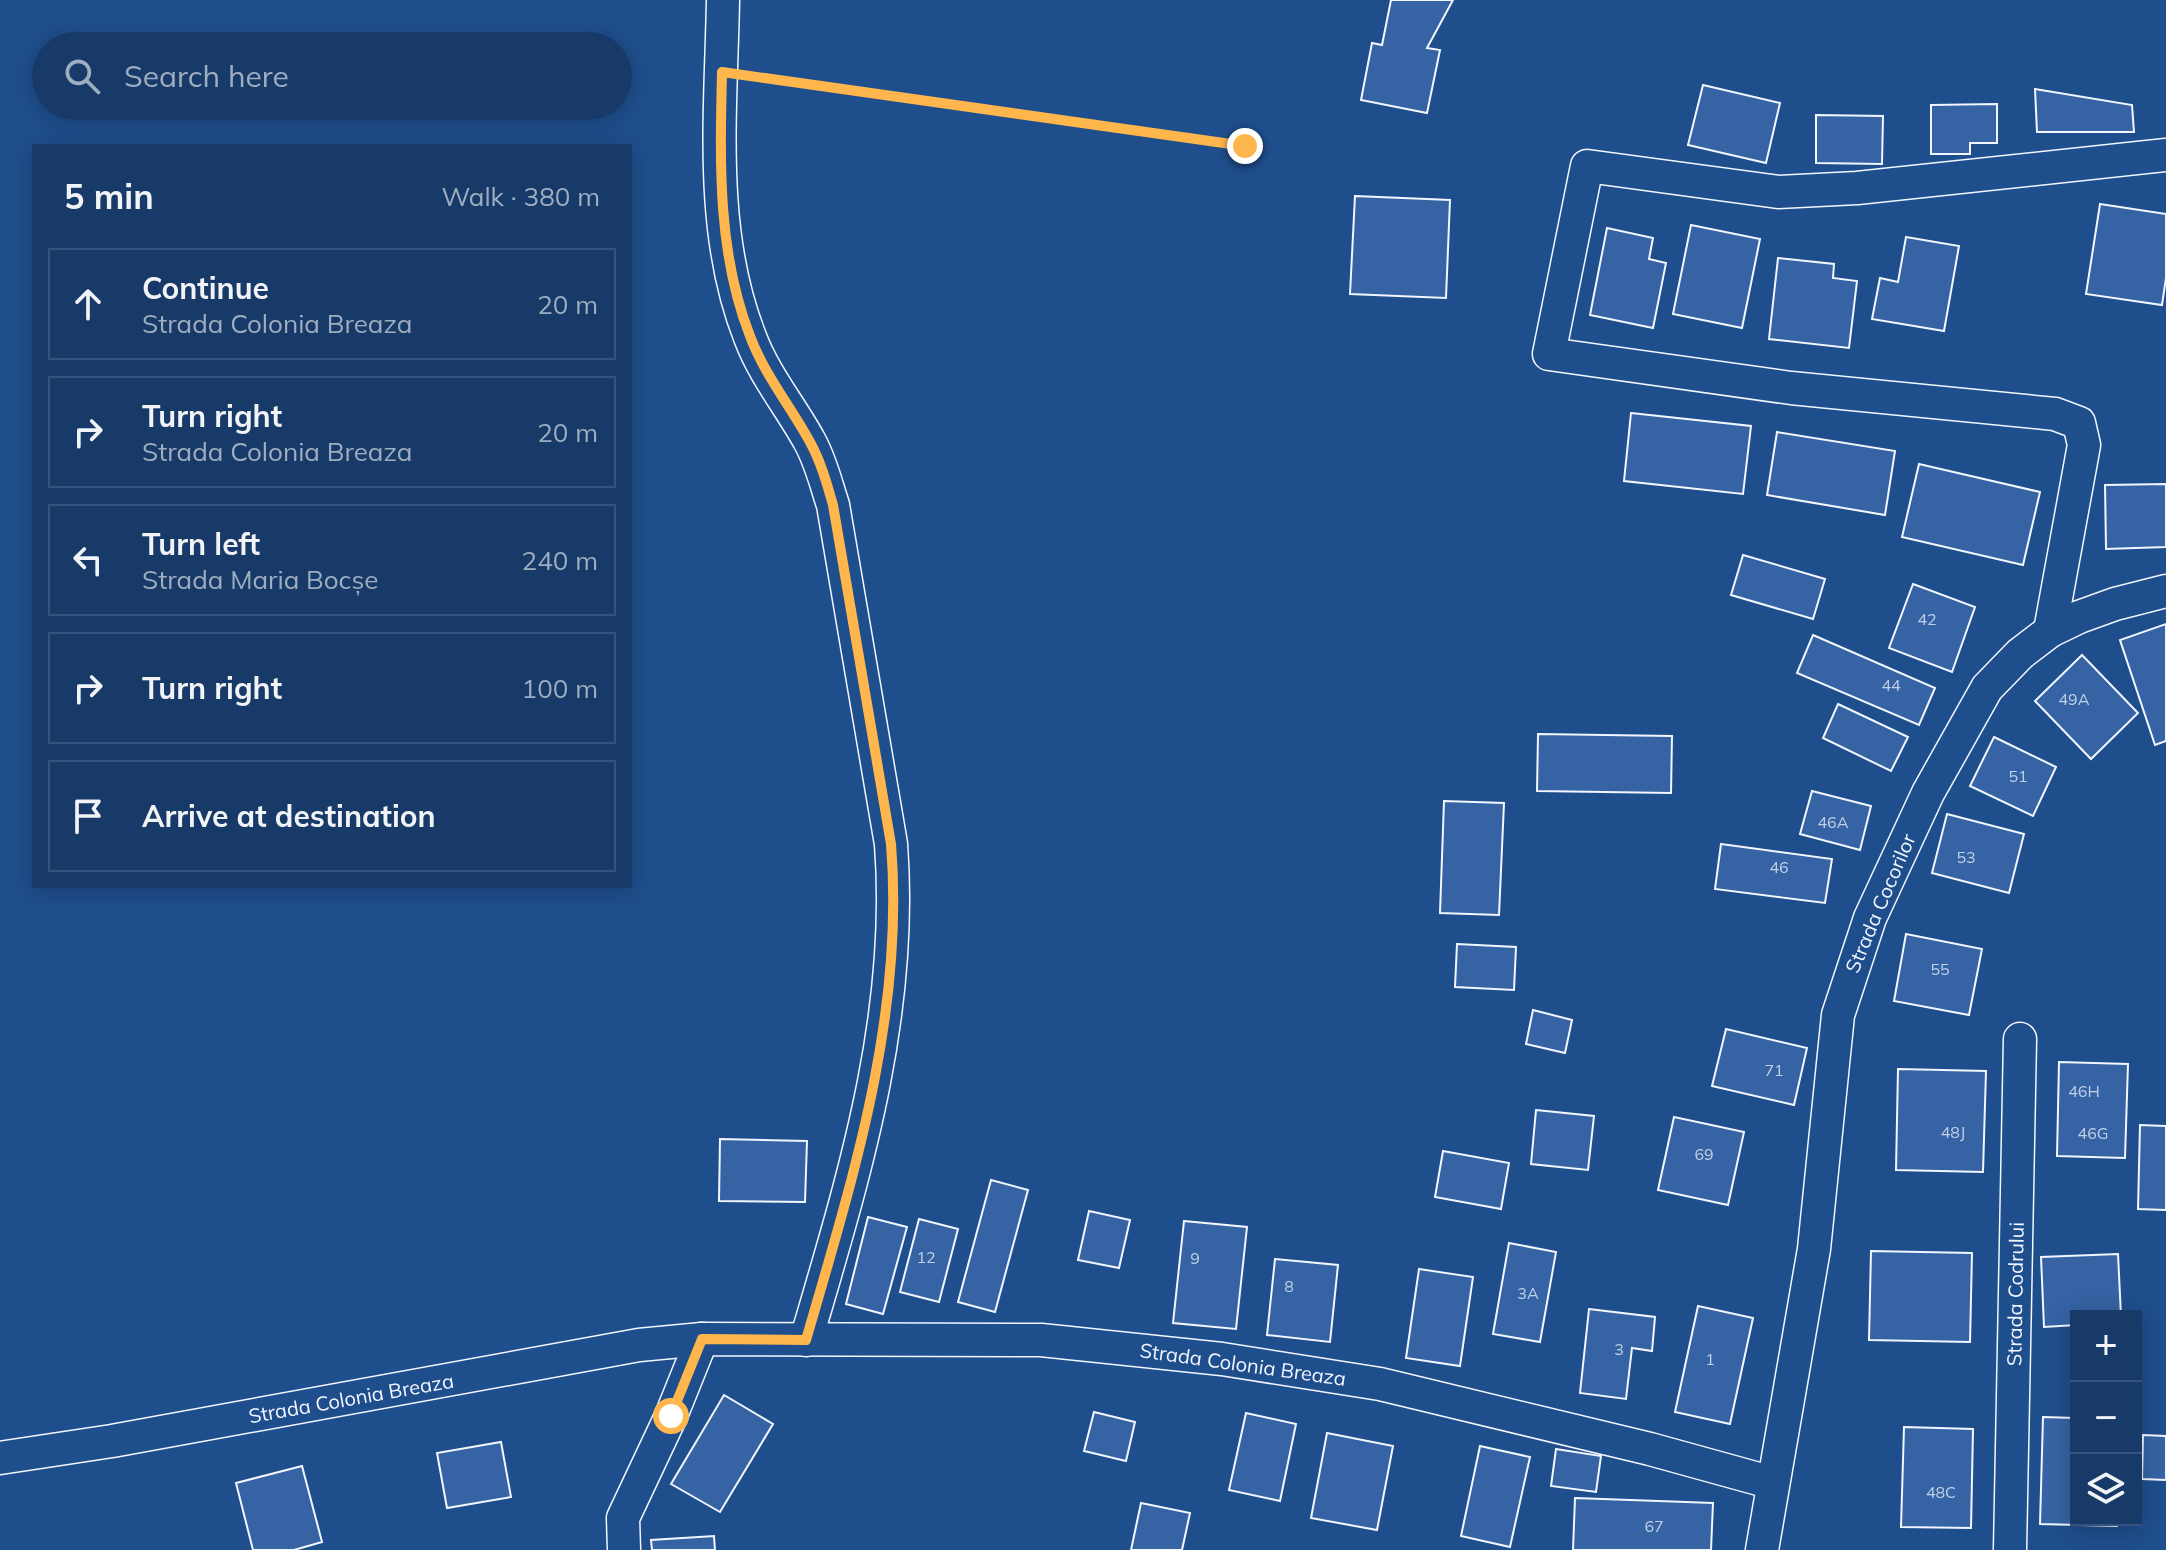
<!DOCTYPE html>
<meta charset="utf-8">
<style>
body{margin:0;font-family:Mulish,sans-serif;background:#20416f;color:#f1f3f6}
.controls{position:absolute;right:24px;bottom:24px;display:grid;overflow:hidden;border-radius:0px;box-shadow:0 4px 20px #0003}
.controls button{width:72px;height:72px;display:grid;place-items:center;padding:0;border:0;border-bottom:2px solid #36547d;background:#173a69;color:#f1f3f6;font:40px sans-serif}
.stop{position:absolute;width:24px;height:24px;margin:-18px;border:6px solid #ffb74d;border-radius:50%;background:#fff}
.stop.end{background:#ffb74d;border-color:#fff;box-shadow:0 2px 8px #0008}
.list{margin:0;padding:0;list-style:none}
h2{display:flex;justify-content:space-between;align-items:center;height:104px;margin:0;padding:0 32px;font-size:34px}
h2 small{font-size:26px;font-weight:400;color:#9eadc0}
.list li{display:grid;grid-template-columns:52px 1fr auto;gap:24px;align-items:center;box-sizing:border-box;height:112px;margin:0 16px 16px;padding:0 16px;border:2px solid #36547d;border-radius:0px}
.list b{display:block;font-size:30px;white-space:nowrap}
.list p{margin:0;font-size:26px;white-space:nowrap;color:#9eadc0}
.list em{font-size:26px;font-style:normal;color:#9eadc0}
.icon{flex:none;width:44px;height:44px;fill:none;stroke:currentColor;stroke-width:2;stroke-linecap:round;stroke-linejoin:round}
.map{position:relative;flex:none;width:2166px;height:1550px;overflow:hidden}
.search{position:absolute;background:#173a69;box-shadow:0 4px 20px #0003;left:32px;top:32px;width:600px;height:88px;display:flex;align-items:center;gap:20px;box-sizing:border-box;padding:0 28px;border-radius:44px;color:#9eadc0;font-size:30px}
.panel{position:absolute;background:#173a69;box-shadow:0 4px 20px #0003;left:32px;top:144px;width:600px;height:744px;border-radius:0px}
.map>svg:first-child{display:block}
.building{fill:#3563a3;stroke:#f2f6ff;stroke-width:2}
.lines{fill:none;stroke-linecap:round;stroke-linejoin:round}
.minor-casing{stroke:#f2f6ff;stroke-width:35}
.path{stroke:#b3c4dc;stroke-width:5;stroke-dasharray:6 4;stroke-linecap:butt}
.minor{stroke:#1f4e8c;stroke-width:32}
.route{stroke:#ffb74d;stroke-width:10}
.labels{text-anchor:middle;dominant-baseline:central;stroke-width:6;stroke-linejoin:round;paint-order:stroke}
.number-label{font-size:16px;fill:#c3d1e8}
.street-label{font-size:20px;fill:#f2f6ff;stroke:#1f4e8c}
</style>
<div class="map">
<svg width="2166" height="1550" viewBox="0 0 2166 1550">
<rect width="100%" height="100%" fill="#1f4e8c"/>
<!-- building -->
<g class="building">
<polygon points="1391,0 1453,0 1427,48 1440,50 1427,113 1361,100 1372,43 1382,45"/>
<polygon points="1703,85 1780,103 1766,163 1688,145"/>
<polygon points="2035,89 2132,105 2134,132 2037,132"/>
<polygon points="1997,104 1997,143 1970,143 1970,154 1931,154 1931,105"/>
<polygon points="1816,115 1883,116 1882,164 1816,163"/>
<polygon points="1355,196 1450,200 1446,298 1350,294"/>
<polygon points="2100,204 2166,214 2166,278 2162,305 2086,294"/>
<polygon points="1691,225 1760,239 1742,328 1673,314"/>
<polygon points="1607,228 1653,238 1649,259 1666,263 1653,328 1590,315"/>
<polygon points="1906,237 1959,246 1944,331 1872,319 1880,278 1898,282"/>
<polygon points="1778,258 1834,264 1833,278 1857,281 1849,348 1769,339"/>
<polygon points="1631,413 1751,426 1743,494 1624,481"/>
<polygon points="1777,432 1895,451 1885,515 1767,495"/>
<polygon points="1919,464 2040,492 2023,565 1902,537"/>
<polygon points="2166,484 2166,547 2106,549 2105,485"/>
<polygon points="1743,555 1825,579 1813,619 1731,595"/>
<polygon points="1913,584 1975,607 1952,672 1889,648"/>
<polygon points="2166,624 2166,741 2155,745 2120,640"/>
<polygon points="1813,635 1935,688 1919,725 1797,673"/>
<polygon points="2082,655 2138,713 2091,759 2035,701"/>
<polygon points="1838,704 1908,737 1891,771 1823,738"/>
<polygon points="1538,734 1672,736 1671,793 1537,791"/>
<polygon points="1994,737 2056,767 2033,816 1970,786"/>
<polygon points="1812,791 1871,806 1860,850 1800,834"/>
<polygon points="1444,801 1504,803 1499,915 1440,913"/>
<polygon points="1947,814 2024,834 2009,893 1932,873"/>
<polygon points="1721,844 1832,859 1825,903 1715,889"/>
<polygon points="1906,934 1982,949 1969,1015 1894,1001"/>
<polygon points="1457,944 1516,947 1514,990 1455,987"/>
<polygon points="1533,1010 1572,1020 1565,1053 1526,1044"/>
<polygon points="1726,1029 1807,1048 1794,1105 1712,1086"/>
<polygon points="2059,1062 2128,1064 2125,1158 2057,1156"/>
<polygon points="1898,1069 1986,1071 1983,1172 1896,1170"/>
<polygon points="1536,1110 1594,1116 1588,1170 1531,1164"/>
<polygon points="1674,1117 1744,1132 1728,1205 1658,1190"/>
<polygon points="2140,1125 2166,1126 2166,1210 2138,1209"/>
<polygon points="720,1139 807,1141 805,1202 719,1201"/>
<polygon points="1443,1151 1509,1163 1501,1209 1435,1197"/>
<polygon points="991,1180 1028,1190 995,1312 958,1302"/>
<polygon points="1089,1211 1130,1220 1119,1268 1078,1260"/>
<polygon points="868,1217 907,1227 883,1314 846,1304"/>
<polygon points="919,1219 958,1229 939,1302 900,1292"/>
<polygon points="1184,1221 1247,1227 1236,1329 1173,1323"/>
<polygon points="1509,1243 1556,1252 1540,1342 1493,1334"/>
<polygon points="1871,1251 1972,1253 1970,1342 1869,1340"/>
<polygon points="2118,1254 2121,1316 2076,1316 2076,1325 2044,1327 2041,1257"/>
<polygon points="1275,1259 1338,1265 1330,1342 1267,1335"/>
<polygon points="1419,1269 1473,1277 1460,1366 1406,1358"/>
<polygon points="1698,1306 1753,1318 1730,1424 1675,1412"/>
<polygon points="1589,1309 1655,1317 1652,1351 1632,1348 1626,1399 1580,1393"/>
<polygon points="724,1395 773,1424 720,1512 671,1484"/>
<polygon points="1094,1412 1135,1422 1126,1461 1084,1451"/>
<polygon points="1246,1413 1296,1424 1280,1501 1229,1490"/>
<polygon points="2043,1417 2076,1418 2076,1520 2118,1520 2117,1526 2040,1524"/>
<polygon points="1904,1427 1973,1429 1971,1528 1901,1527"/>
<polygon points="1327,1433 1393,1446 1377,1530 1311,1518"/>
<polygon points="2143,1435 2166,1436 2166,1480 2142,1479"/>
<polygon points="501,1442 511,1497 447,1508 437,1453"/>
<polygon points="1480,1446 1530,1457 1510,1547 1461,1536"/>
<polygon points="1556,1449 1601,1456 1596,1492 1551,1486"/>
<polygon points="302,1466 322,1542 294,1550 253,1550 236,1483"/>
<polygon points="1575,1498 1713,1503 1711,1550 1573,1550"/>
<polygon points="1141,1503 1190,1513 1182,1550 1131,1550"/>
<polygon points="714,1536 715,1550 652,1550 651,1540"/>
</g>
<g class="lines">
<defs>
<g id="minor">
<path d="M723 0C721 112 708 231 750 337 764 375 791 407 810 442 821 462 826 484 833 505L891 844C904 1016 854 1176 806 1340"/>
<polyline points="2050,631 2084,445 2079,423 2055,414 1791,388 1549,354 1587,166 1778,192 1857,188 2166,155"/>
<polyline points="0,1458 112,1441 639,1345 702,1339 1041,1340 1222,1359 1380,1384 1650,1449 1773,1483"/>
<polyline points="624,1550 623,1518 671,1416 702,1339"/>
<polyline points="1762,1550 1814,1249 1838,1015 1870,918 1928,793 1987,688 2020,654 2050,631 2079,617 2115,604 2166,591"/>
<polyline points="2010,1550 2020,1039"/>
</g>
</defs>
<!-- minor casing -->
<use href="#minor" class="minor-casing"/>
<!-- path -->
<polyline class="path" points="754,76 1245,146"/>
<!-- minor -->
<use href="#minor" class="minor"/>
</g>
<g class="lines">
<!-- route -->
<path class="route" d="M671 1416 702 1339 806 1340C853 1178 905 1014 891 844L833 505C827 484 821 462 810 442 791 407 764 374 750 336 717 252 720 161 722 72L1245 146"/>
</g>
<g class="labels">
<!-- number labels -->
<g class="number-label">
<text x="1927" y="619">42</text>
<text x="1891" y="685">44</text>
<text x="2074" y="699">49A</text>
<text x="2018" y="776">51</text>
<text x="1833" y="822">46A</text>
<text x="1966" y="857">53</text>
<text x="1779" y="867">46</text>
<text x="1940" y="969">55</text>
<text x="1774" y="1070">71</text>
<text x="2084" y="1091">46H</text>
<text x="1953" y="1132">48J</text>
<text x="2093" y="1133">46G</text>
<text x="1704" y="1154">69</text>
<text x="926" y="1257">12</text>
<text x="1195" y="1258">9</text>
<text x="1289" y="1286">8</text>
<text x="1528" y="1293">3A</text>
<text x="1619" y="1349">3</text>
<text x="1710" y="1359">1</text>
<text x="1941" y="1492">48C</text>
<text x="1654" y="1526">67</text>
</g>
<!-- street labels -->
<g class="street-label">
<text transform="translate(1880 903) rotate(-67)">Strada Cocorilor</text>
<text transform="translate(2015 1294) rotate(-89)">Strada Codrului</text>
<text transform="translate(1243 1364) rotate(8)">Strada Colonia Breaza</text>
<text transform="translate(351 1398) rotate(-10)">Strada Colonia Breaza</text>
</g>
</g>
</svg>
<div class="controls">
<button>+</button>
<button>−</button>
<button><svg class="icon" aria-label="layers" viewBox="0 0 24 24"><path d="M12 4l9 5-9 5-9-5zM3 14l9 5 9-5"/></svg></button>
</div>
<div class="stop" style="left:671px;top:1416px"></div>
<div class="stop end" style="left:1245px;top:146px"></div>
<div class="search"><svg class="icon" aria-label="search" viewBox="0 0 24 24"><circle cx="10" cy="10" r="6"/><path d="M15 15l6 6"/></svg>Search here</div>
<section class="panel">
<h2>5 min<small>Walk · 380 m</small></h2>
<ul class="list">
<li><svg class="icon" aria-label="ahead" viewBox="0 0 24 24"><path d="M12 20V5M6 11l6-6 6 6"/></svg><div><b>Continue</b><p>Strada Colonia Breaza</p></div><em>20 m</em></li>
<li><svg class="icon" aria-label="right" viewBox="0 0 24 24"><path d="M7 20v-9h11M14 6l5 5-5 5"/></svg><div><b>Turn right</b><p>Strada Colonia Breaza</p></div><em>20 m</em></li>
<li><svg class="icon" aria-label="left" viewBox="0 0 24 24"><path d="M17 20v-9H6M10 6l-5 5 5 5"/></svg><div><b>Turn left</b><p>Strada Maria Bocșe</p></div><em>240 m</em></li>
<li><svg class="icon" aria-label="right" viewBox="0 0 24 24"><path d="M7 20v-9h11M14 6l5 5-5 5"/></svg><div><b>Turn right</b></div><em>100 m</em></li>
<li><svg class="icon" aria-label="arrive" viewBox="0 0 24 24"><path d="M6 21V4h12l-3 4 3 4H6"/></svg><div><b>Arrive at destination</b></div></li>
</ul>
</section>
</div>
